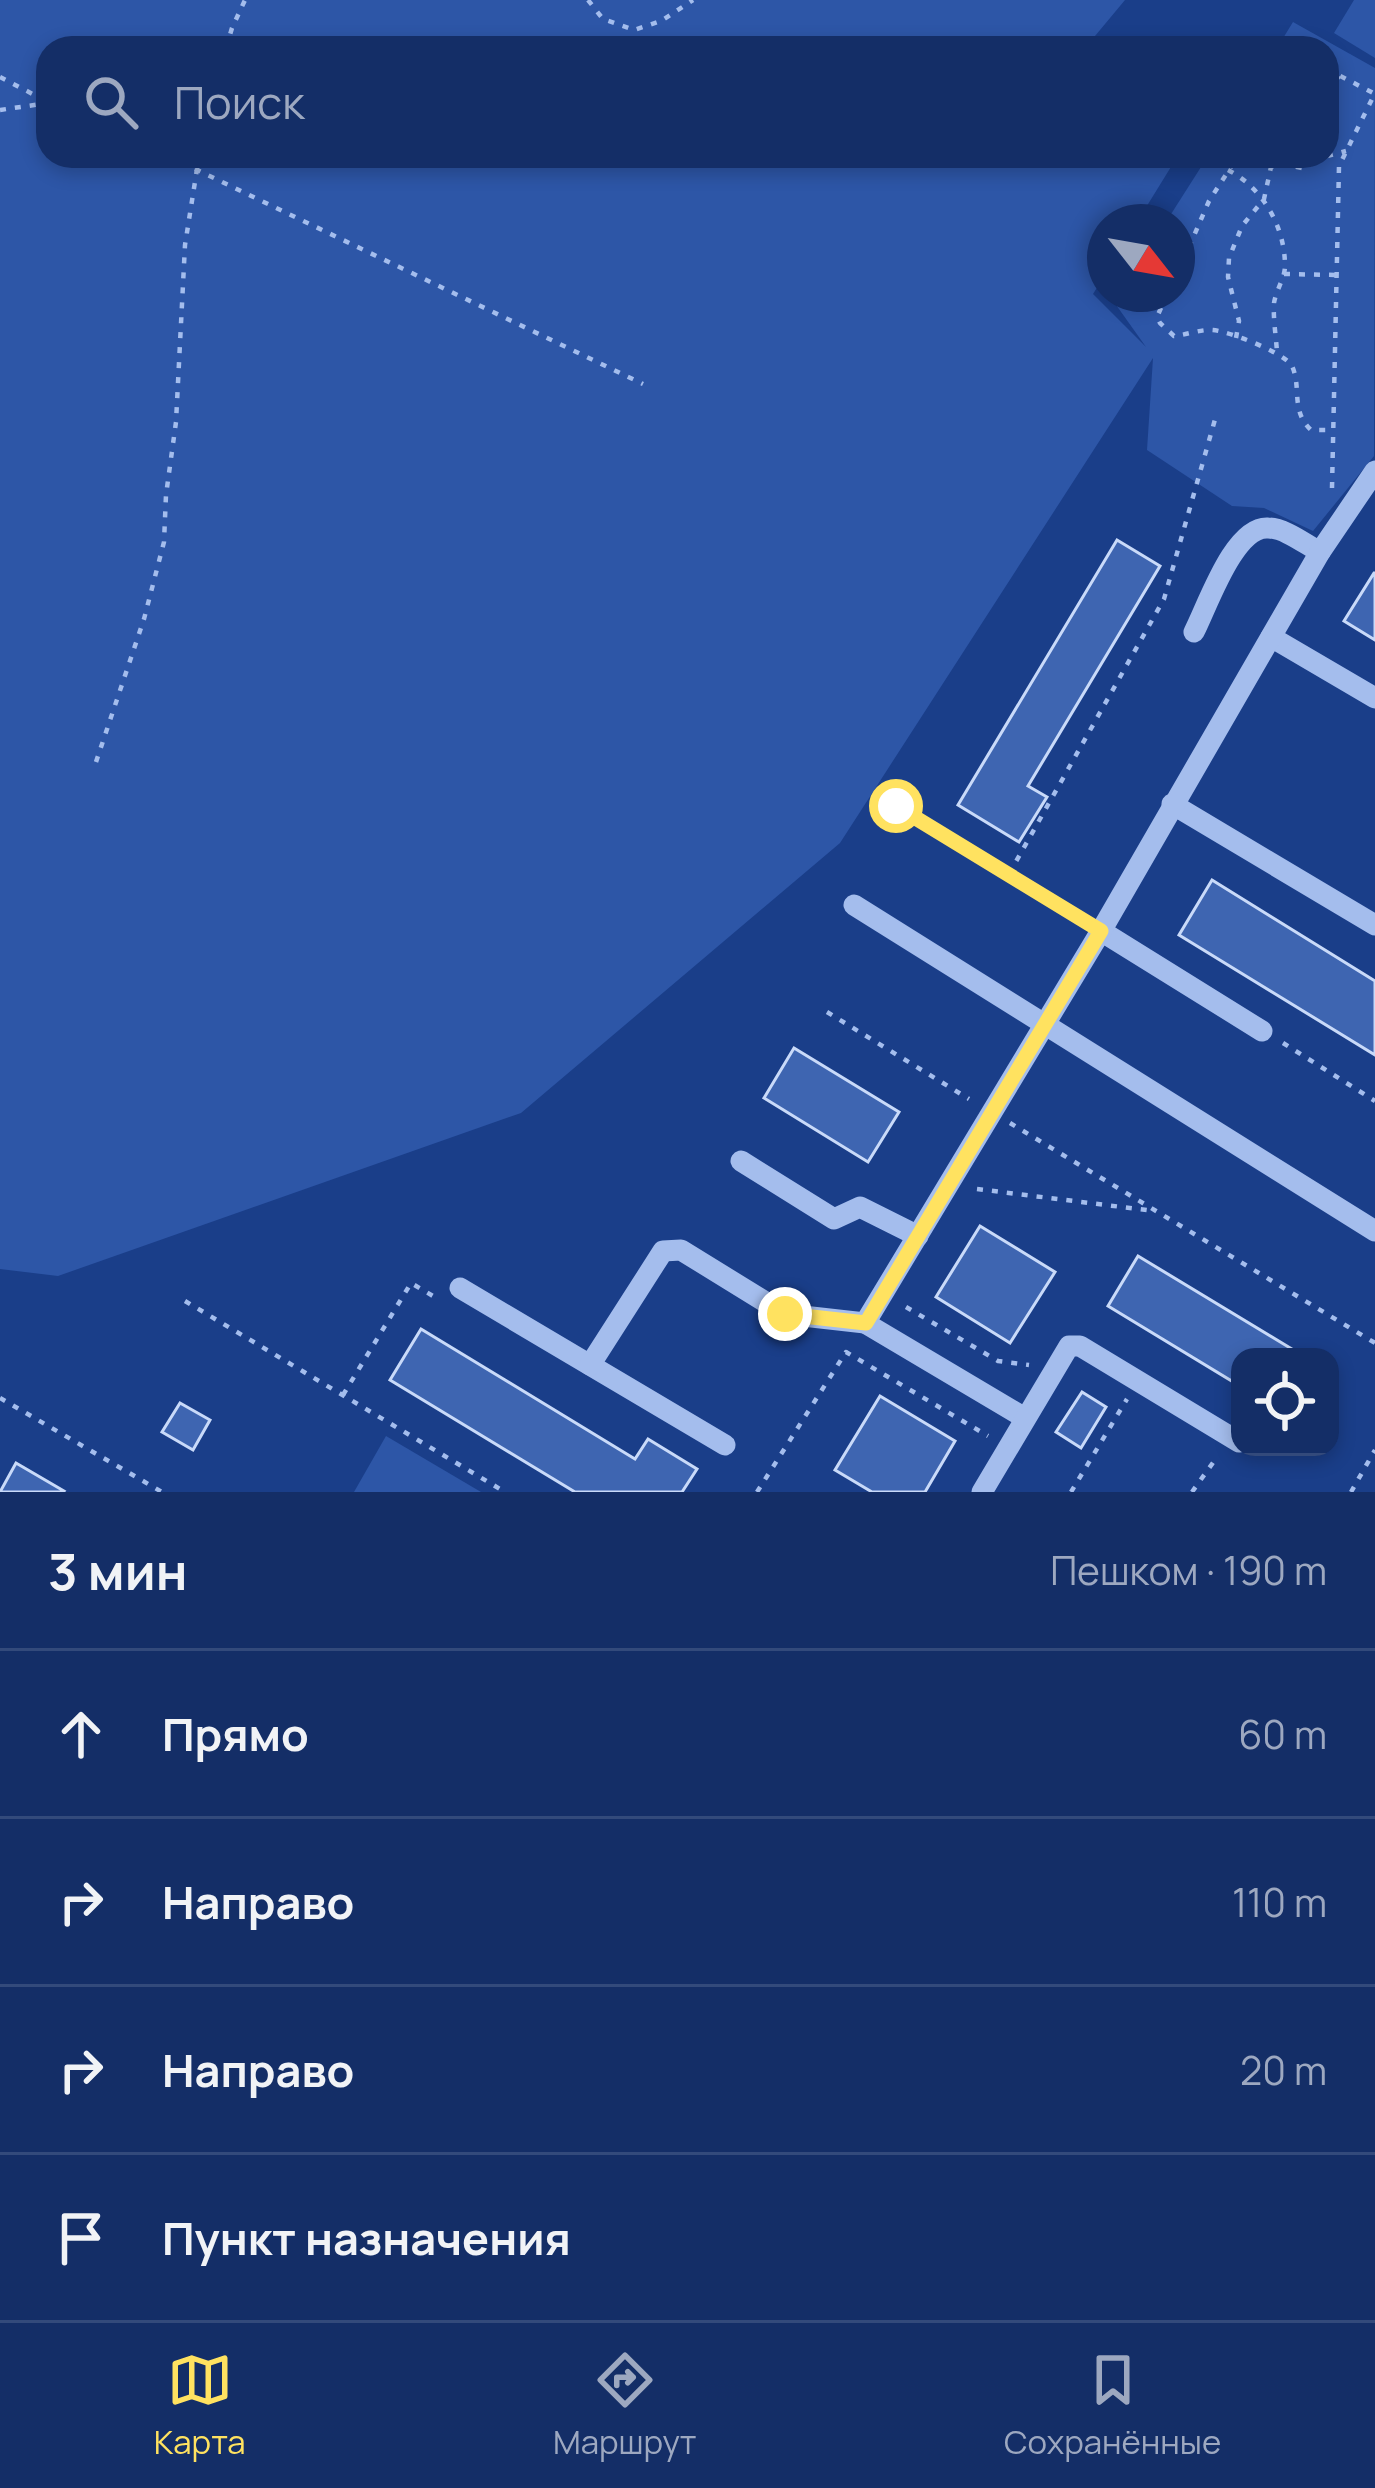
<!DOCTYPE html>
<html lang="ru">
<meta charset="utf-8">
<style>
body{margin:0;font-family:Manrope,sans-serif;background:#213a70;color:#f1f3f6}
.controls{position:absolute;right:36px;bottom:36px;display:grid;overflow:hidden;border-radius:24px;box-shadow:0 6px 18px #0003}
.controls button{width:108px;height:108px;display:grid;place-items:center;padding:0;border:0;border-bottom:3px solid #334a7b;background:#142e67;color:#f1f3f6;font:60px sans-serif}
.compass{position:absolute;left:1087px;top:204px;width:108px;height:108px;border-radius:50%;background:#142e67;box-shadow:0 6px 18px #0003;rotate:121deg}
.stop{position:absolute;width:36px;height:36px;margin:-27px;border:9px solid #ffe260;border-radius:50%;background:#fff}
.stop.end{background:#ffe260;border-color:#fff;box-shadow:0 3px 12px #0008}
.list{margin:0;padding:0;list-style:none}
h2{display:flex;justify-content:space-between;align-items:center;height:156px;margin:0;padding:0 48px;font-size:51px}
h2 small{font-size:39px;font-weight:400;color:#9da8c0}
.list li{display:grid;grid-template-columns:78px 1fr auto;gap:36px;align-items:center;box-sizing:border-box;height:168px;padding:0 48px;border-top:3px solid #334a7b}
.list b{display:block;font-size:45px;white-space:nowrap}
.list em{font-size:39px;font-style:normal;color:#9da8c0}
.icon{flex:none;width:66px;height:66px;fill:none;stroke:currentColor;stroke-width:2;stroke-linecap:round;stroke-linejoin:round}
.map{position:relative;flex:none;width:1375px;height:1492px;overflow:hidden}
.search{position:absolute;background:#142e67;box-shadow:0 6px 18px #0003;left:36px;right:36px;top:36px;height:132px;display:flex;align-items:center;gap:30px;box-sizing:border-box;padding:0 42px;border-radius:36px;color:#9da8c0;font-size:45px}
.sheet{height:828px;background:#142e67}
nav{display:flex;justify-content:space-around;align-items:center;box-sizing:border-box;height:168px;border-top:3px solid #334a7b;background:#142e67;font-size:33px;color:#9da8c0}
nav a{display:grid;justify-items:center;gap:6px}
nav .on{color:#ffe260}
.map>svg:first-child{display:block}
.green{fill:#2d56a7}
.building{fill:#3e65b1;stroke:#c9daf9;stroke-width:3}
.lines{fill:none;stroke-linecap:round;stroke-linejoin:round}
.path{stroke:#a4bded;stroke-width:4.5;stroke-dasharray:6 9;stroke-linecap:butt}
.minor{stroke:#a4bded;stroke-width:21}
.route{stroke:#ffe260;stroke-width:15}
</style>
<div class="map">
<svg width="1375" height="1492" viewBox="0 0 1375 1492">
<rect width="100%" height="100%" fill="#1a3e89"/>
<!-- green -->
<g class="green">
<polygon points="0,0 1125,0 1085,48 48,48 48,156 1165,156 1174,162 1137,222 1105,222 1105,275 1093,294 1146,347 1114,302 1120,294 1177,294 1177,222 1166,222 1208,156 1327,156 1327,48 1277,48 1293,22 1375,68 1374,456 1313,531 1264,508 1232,506 1147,450 1153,358 840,843 521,1113 58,1276 0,1269"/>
<polygon points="1354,0 1375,0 1375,58 1334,33"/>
<polygon points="386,1436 481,1492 354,1492"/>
</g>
<!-- building -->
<g class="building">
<polygon points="1117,540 1160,566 1028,786 1047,797 1019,842 958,805"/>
<polygon points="1374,573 1375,573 1375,640 1344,621"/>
<polygon points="1212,880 1375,981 1375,1055 1179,935"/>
<polygon points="794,1048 899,1112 868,1162 764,1098"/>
<polygon points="980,1226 1055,1272 1010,1343 936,1297"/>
<polygon points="1138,1256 1305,1357 1240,1357 1240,1386 1108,1306"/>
<polygon points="421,1329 635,1459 648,1439 697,1469 682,1492 575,1492 390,1380"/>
<polygon points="1082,1392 1106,1407 1081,1448 1056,1432"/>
<polygon points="880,1396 955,1441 925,1492 872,1492 835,1470"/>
<polygon points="180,1403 210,1420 193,1450 162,1432"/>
<polygon points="16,1463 64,1491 63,1492 0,1492"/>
</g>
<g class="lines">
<!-- path -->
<g class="path">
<polyline points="588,0 603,19 634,30 661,21 693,0"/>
<polyline points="226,48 232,28 245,0"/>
<polyline points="1327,69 1375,94"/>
<polyline points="0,77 48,102"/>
<polyline points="1327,93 1339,76"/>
<polyline points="0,110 48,103"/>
<polyline points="168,156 643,384"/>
<polyline points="1327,156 1346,151"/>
<path d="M1228 170C1263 188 1285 227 1285 266 1285 278 1276 290 1274 303 1273 319 1276 336 1277 352"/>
<polyline points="1284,274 1337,275"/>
<polyline points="1177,275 1209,201 1238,156"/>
<path d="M1167 294 1157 317 1160 323 1174 336C1186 335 1201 329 1213 330 1228 331 1285 353 1292 366 1302 388 1290 410 1311 430H1332"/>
<polyline points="1236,338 1239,321 1228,277 1229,258 1242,226 1264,199 1271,167 1280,163 1306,169 1318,156"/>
<polyline points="1332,488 1339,166 1375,93"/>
<polyline points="96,762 144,619 164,542 166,495 176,422 185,245 197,169 196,156"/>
<polyline points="896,806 1080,918"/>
<polyline points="1009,874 1164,599 1216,416"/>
<polyline points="827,1012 969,1099"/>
<polyline points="1283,1043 1375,1101"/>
<polyline points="1010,1123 1375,1343"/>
<polyline points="977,1189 1154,1211"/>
<polyline points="185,1301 505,1492"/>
<polyline points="906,1307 998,1361 1029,1365"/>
<polyline points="343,1395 411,1283 438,1299"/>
<polyline points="0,1398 162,1492"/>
<polyline points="757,1492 846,1352 988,1436"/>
<polyline points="1071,1492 1127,1399"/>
<polyline points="1192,1492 1217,1457"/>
<polyline points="1351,1492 1375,1450"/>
</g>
<!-- minor -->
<g class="minor">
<path d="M1194 632C1208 605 1234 526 1268 528 1285 528 1305 544 1320 552"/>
<polyline points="1271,637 1375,698"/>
<polyline points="1172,804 1375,925"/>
<polyline points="854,905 1375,1231"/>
<polyline points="1101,931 1262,1031"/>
<polyline points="741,1161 834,1219 860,1207 918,1236"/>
<polyline points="460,1288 725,1445"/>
<polyline points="865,1323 1025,1418"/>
<polyline points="590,1365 663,1251 681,1250 785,1314 865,1323 1101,931 1320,552 1375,471"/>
<polyline points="982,1492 1069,1346 1080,1346 1239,1442"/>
</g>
</g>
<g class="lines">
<!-- route -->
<polyline class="route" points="785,1314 866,1323 1101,931 896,806"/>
</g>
</svg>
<div class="controls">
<button><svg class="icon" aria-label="locate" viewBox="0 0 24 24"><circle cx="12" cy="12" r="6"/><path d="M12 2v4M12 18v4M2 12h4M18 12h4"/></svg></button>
</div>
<svg class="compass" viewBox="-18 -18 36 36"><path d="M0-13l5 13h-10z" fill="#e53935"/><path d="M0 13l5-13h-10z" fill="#9da8c0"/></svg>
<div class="stop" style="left:896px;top:806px"></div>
<div class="stop end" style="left:785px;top:1314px"></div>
<div class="search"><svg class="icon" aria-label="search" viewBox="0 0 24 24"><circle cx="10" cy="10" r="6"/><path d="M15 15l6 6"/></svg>Поиск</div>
</div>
<section class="sheet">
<h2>3 мин<small>Пешком · 190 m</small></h2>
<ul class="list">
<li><svg class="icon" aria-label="ahead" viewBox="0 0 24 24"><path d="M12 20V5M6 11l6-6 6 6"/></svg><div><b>Прямо</b></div><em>60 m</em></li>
<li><svg class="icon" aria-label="right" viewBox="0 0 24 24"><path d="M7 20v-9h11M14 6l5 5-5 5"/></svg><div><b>Направо</b></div><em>110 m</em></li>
<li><svg class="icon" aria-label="right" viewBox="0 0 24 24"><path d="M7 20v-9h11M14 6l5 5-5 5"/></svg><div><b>Направо</b></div><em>20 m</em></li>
<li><svg class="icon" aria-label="arrive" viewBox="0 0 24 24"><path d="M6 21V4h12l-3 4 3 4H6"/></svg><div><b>Пункт назначения</b></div></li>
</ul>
</section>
<nav>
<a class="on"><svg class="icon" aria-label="map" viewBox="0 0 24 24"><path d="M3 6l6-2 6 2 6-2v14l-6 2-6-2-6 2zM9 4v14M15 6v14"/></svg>Карта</a>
<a><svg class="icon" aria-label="directions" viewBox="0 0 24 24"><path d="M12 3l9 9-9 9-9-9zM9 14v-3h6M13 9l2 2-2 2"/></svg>Маршрут</a>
<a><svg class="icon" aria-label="saved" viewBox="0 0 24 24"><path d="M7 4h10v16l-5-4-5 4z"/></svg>Сохранённые</a>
</nav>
